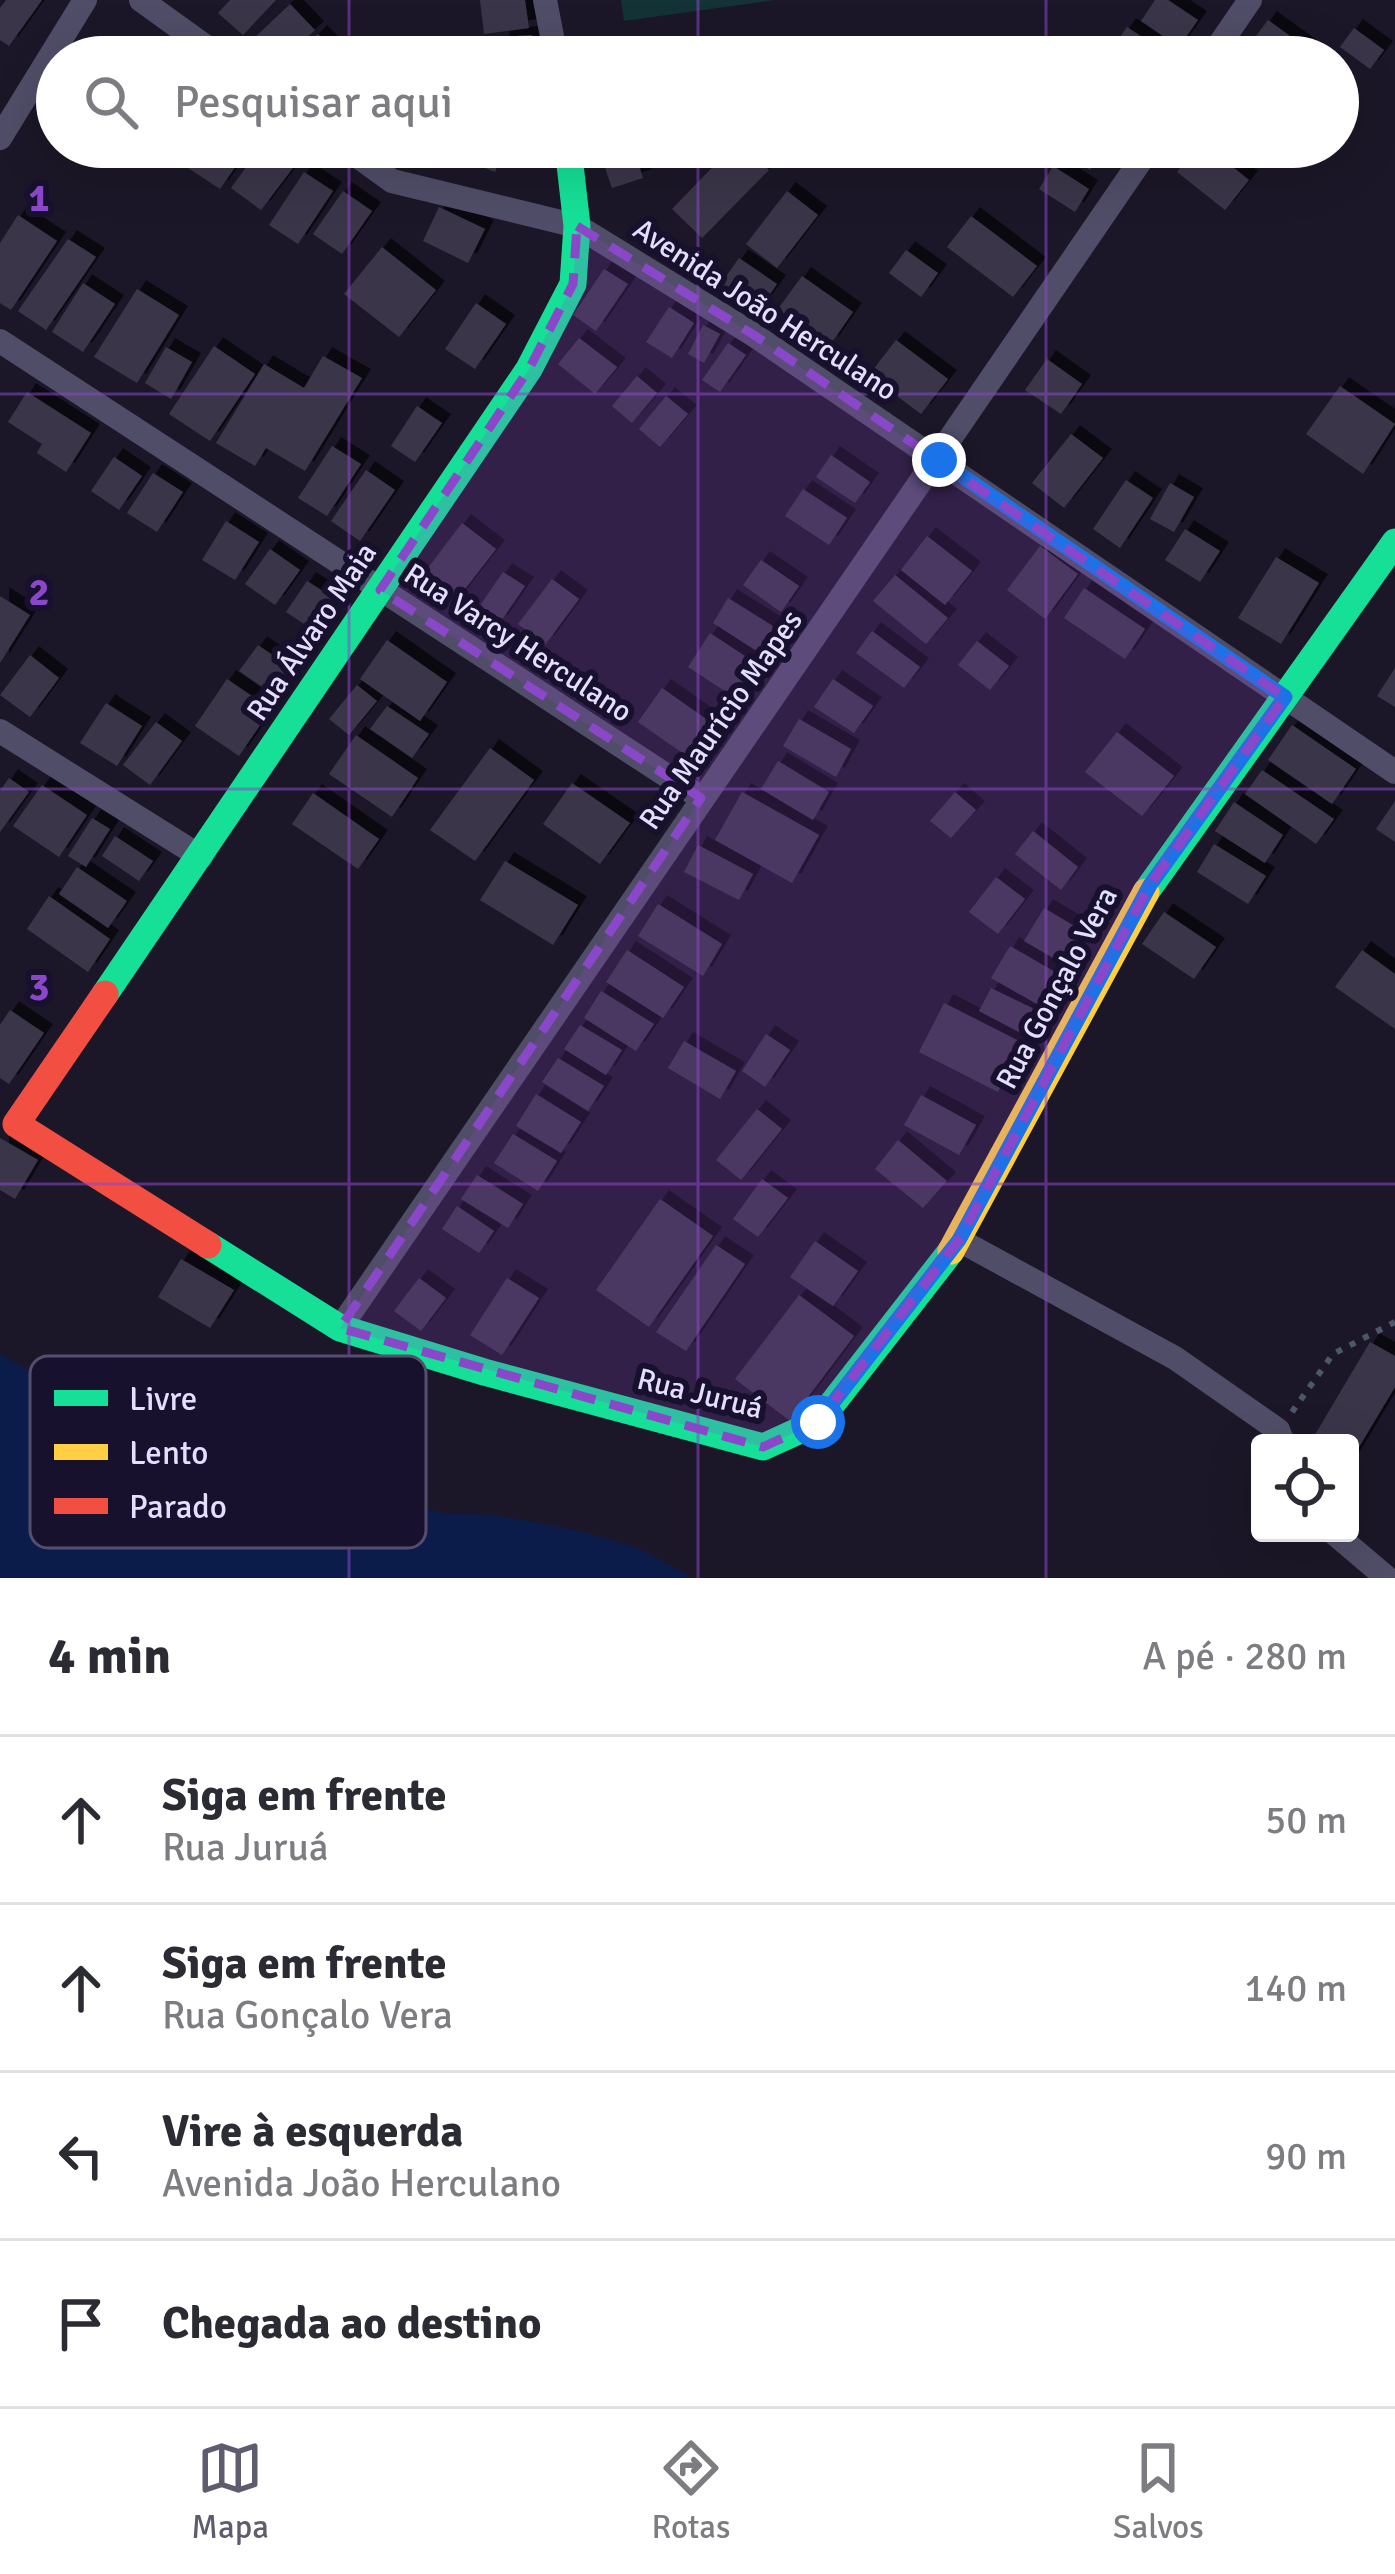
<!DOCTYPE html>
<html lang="pt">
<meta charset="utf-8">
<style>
body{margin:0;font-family:Signika,sans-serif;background:#f2f2f3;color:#2b2b33}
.controls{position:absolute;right:36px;bottom:36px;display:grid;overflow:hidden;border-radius:12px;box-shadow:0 12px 48px #0002}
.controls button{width:108px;height:108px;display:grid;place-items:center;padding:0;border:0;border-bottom:3px solid #e1e1e2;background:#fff;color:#2b2b33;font:60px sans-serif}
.stop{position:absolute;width:36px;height:36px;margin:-27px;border:9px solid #1a73e8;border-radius:50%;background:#fff}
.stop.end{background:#1a73e8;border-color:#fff;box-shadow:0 3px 12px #0008}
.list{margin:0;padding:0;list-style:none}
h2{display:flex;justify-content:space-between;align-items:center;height:156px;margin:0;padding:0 48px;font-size:51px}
h2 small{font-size:39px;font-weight:400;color:#7c7c81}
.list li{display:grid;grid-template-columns:78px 1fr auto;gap:36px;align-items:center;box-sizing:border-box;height:168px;padding:0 48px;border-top:3px solid #e1e1e2}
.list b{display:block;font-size:45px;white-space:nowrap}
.list p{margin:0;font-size:39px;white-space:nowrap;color:#7c7c81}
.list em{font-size:39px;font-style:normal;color:#7c7c81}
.icon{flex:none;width:66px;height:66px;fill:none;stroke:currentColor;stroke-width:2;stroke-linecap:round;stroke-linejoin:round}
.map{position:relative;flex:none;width:1395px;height:1578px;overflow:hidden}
.search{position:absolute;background:#fff;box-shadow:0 12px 48px #0002;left:36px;right:36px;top:36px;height:132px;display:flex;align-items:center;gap:30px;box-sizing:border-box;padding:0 42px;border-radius:66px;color:#7c7c81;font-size:45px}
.sheet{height:828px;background:#fff}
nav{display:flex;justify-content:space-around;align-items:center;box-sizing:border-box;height:168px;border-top:3px solid #e1e1e2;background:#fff;font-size:33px;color:#7c7c81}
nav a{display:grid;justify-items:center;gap:6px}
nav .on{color:#5f5c6d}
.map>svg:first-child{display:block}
.green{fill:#143337}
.water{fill:#0b1c4b}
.building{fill:#3b3649;filter:url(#shadow)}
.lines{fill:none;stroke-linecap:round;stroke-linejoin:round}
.path{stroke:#4a5869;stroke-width:6;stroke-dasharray:6 9;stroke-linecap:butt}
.street{stroke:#504d68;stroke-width:24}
.fast{stroke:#16e098;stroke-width:27}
.slow{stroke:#ffcf43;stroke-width:27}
.jam{stroke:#f24e42;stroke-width:27}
.route{stroke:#1a73e8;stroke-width:15}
.marked{fill:#8b47c9;fill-opacity:0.2;stroke:#8b47c9;stroke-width:9;stroke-dasharray:24 15;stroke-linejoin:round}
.grid{fill:none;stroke:#8b47c9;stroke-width:3;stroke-opacity:0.55}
.labels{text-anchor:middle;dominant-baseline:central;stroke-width:12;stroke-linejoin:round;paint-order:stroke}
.street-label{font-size:30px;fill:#e4deff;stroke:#18112e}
.key{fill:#18112e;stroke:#554e6d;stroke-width:3}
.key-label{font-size:33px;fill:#e4deff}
.grid-label{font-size:39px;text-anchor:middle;font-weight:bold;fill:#8b47c9;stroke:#18112e;stroke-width:12;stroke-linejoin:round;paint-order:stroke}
</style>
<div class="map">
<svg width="1395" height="1578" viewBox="0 0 1395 1578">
<defs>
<filter id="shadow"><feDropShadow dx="9" dy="-9" stdDeviation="0" flood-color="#0009"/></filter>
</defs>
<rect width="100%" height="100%" fill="#1c1728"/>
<!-- green -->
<polygon class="green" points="621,0 774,0 624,21"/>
<!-- water -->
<polygon class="water" points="0,1354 136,1431 231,1475 353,1492 444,1513 496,1515 584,1532 638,1548 693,1578 0,1578"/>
<!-- building -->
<g class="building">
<polygon points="6,0 42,0 9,46 0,40 0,8"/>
<polygon points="230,0 276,0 243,35 218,13"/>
<polygon points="480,0 525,0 529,28 484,34"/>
<polygon points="1155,0 1168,0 1198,20 1179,47 1141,21"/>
<polygon points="290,4 315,30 287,57 267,57 251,41"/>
<polygon points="1268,20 1319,57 1260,57 1247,48"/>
<polygon points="1127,27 1172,57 1106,57"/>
<polygon points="1354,28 1384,50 1370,69 1340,47"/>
<polygon points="318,34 341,57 296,57"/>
<polygon points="532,35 533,57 501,57 500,37"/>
<polygon points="198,147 249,147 220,189 185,166"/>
<polygon points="261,147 281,147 299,160 261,210 231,188"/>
<polygon points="403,147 447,147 436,166"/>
<polygon points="467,147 505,147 495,172 462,159"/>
<polygon points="598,147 633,147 643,178 612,188"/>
<polygon points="732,147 745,147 769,170 702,238 672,209"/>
<polygon points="1054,147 1106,147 1090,170"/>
<polygon points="1197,147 1208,147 1249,180 1225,210 1177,172"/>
<polygon points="1227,147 1272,147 1257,168"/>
<polygon points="1053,166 1089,189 1075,212 1039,189"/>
<polygon points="304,172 333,191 298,244 269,225"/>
<polygon points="343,191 372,211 342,254 313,234"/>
<polygon points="787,191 818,215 777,268 746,244"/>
<polygon points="439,207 485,229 468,263 423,241"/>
<polygon points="18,215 57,241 11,310 0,303 0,243"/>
<polygon points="971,216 1037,266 1013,297 947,247"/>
<polygon points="68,239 96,257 46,330 18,311"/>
<polygon points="382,247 436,290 399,337 344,294"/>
<polygon points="906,250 938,273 921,297 889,273"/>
<polygon points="739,258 777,284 758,311 720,285"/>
<polygon points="604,269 628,284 596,331 573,315"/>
<polygon points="802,276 853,312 830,345 778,309"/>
<polygon points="83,283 115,304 83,352 52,332"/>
<polygon points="137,289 179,315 137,383 94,357"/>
<polygon points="476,303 506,324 475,369 445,349"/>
<polygon points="669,307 694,323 672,358 646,342"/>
<polygon points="703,325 720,334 704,363 688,354"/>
<polygon points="579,338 617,367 595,394 558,364"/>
<polygon points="896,340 948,379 921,414 869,375"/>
<polygon points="728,343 746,355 720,392 702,380"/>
<polygon points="214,346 255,374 210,441 169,414"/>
<polygon points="166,347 192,362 171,399 145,383"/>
<polygon points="323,356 362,378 305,471 266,448 255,466 216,443 264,364 304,388"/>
<polygon points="1047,359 1082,384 1061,414 1025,390"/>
<polygon points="637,376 657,393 632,423 612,406"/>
<polygon points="1340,386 1395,424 1363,474 1306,434"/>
<polygon points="27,392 91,433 66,472 37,453 42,444 8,422"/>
<polygon points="666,396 688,414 660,447 639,429"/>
<polygon points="417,406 442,423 415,462 391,446"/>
<polygon points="1071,434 1103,458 1064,508 1032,483"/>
<polygon points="332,446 361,464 327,516 298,498"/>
<polygon points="831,455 870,482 855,503 816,477"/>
<polygon points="114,457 142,476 119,510 91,491"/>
<polygon points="366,470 395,490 360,541 331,521"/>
<polygon points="153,473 183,492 157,532 127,513"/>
<polygon points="1126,480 1153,498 1120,548 1093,529"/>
<polygon points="1170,483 1194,497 1174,532 1150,519"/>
<polygon points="803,489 847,518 829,545 785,516"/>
<polygon points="226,521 259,542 235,580 202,560"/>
<polygon points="462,523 496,549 458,598 424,573"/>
<polygon points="1185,529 1220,551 1200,582 1165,560"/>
<polygon points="927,536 972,571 945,605 901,570"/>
<polygon points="1040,546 1078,574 1045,619 1007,590"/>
<polygon points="270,549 300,570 275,605 245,584"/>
<polygon points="1276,557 1319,583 1281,644 1238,618"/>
<polygon points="761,560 799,586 781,612 743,585"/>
<polygon points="503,572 525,586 499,624 477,610"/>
<polygon points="895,575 948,618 926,644 873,601"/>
<polygon points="552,579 579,599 545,645 518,624"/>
<polygon points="307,581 337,600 316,632 286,612"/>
<polygon points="1084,588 1145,629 1125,659 1064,618"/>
<polygon points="0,596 30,615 0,663"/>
<polygon points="728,598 776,628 760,653 713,623"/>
<polygon points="872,631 920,667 904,688 856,653"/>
<polygon points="710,633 766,670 743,703 688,667"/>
<polygon points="387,640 447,682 420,721 360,679"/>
<polygon points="977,641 1009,666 990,690 958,665"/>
<polygon points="258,645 297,672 278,698 239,671"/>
<polygon points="30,655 59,678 30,717 0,695"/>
<polygon points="1395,668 1395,707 1377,696"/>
<polygon points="227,679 271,709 239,756 195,726"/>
<polygon points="833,679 873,706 854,733 814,707"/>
<polygon points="357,685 377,701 349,735 329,719"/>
<polygon points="662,688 716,726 691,759 638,722"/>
<polygon points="106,703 142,726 117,766 80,743"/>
<polygon points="387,706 429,734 412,758 370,729"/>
<polygon points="799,719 851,749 836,777 783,746"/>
<polygon points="156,722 182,741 150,785 123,765"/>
<polygon points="1292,725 1356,769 1332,804 1268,760"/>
<polygon points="1117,732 1174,776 1142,816 1085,772"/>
<polygon points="356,735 418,778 392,817 329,774"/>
<polygon points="490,748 534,780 475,861 430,830"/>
<polygon points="778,761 829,792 813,820 761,789"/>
<polygon points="1262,770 1334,819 1316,844 1245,794"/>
<polygon points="9,778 29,792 0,832 0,791"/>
<polygon points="572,783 630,823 600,864 543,824"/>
<polygon points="42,785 87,815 59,857 13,826"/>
<polygon points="742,792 819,835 792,883 715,840"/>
<polygon points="955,792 976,810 951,838 930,821"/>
<polygon points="313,793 379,839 358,869 292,824"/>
<polygon points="1395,801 1395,842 1376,829"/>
<polygon points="1234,802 1283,835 1265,863 1215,831"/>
<polygon points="92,818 110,829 86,867 68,856"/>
<polygon points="1033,831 1078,867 1061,890 1015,854"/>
<polygon points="115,836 153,861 139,881 102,856"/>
<polygon points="1214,844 1266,876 1248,904 1197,872"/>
<polygon points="698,845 753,874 739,900 684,872"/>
<polygon points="505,861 578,905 553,945 480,900"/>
<polygon points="77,867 127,901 108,928 59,894"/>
<polygon points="996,877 1025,899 998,934 969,912"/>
<polygon points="49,896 110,939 88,972 27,929"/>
<polygon points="658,904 722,944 703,976 638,936"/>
<polygon points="1044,908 1086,933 1067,966 1024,941"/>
<polygon points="1164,912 1216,947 1194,979 1142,944"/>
<polygon points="1010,946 1055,972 1037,1004 991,978"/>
<polygon points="627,950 684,987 663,1018 606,982"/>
<polygon points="1362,950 1395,974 1395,1029 1335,987"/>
<polygon points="991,988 1034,1009 1021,1033 979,1011"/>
<polygon points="601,991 654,1024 636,1051 584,1018"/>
<polygon points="944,1003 1023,1043 998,1092 919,1052"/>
<polygon points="10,1010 44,1033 9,1084 0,1078 0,1025"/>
<polygon points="580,1025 622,1050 606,1075 564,1049"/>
<polygon points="766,1034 790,1050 765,1087 742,1071"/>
<polygon points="684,1041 736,1071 720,1099 668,1068"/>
<polygon points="558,1058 604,1086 588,1111 542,1082"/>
<polygon points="536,1094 581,1122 561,1153 516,1126"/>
<polygon points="921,1095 976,1125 959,1155 904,1125"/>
<polygon points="757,1109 782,1129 741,1180 716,1160"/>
<polygon points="513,1134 557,1161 538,1191 494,1163"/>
<polygon points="0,1138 38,1160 15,1199 0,1190"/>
<polygon points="898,1140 947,1181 923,1208 875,1169"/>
<polygon points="477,1175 523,1204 508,1228 461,1199"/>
<polygon points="762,1179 788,1198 758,1237 733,1219"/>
<polygon points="660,1199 713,1236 649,1327 596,1290"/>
<polygon points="457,1206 494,1231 479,1253 442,1229"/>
<polygon points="815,1241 858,1271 833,1306 790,1277"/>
<polygon points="716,1245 745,1264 686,1351 656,1332"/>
<polygon points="181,1259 234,1290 210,1328 158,1297"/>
<polygon points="419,1278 446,1298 421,1331 394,1311"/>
<polygon points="507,1278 539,1298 502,1355 470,1335"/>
<polygon points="799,1295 854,1336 790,1421 735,1379"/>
<polygon points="1370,1342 1395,1356 1395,1387 1350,1462 1350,1443 1310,1443"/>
</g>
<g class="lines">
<!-- path -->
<polyline class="path" points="1292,1412 1333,1354 1395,1322"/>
<!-- street -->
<g class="street">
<polyline points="141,0 220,57"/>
<polyline points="545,0 556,57"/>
<polyline points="1211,57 1250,0"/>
<polyline points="0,138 85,0"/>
<polyline points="345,147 392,181 577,226 754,335 1395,772"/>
<polyline points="0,341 701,798"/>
<polyline points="0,731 201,857"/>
<polyline points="959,1240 1175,1358 1278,1430 1283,1443"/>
<polyline points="340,1328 1150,147"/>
<polyline points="1334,1533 1387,1578"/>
</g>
<!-- fast -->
<g class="fast">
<polyline points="1146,892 1395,542"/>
<polyline points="105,994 529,369 573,284 577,226 568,147"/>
<polyline points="208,1245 340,1328 484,1372 763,1447 818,1422 951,1251"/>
</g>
<!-- slow -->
<polyline class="slow" points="951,1251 1146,892"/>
<!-- jam -->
<polyline class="jam" points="105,994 16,1124 208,1245"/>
</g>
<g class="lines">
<!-- route -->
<polyline class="route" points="818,1422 959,1240 1150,885 1285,697 939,460"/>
</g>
<!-- marked area -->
<path class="marked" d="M577 226 754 335 1285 697 1150 885 959 1240 818 1422 763 1447 340 1328 701 798 380 590 529 369 573 284Z"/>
<!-- grid -->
<path class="grid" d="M349 0V57M698 0V57M1046 0V57M349 147V1578M698 147V1578M1046 147V1578M0 394H1395M0 789H1395M0 1184H1395"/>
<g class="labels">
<!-- street labels -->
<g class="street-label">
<text transform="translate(765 310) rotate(33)">Avenida João Herculano</text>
<text transform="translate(312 632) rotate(-56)">Rua Álvaro Maia</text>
<text transform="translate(518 643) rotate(33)">Rua Varcy Herculano</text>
<text transform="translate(721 720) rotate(-55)">Rua Maurício Mapes</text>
<text transform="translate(1057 988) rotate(-62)">Rua Gonçalo Vera</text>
<text transform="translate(700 1394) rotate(14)">Rua Juruá</text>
</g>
</g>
<!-- legend -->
<rect x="30" y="1356" width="396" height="192" rx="18" class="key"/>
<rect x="54" y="1390" width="54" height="16" fill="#16e098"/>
<rect x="54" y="1444" width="54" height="16" fill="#ffcf43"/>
<rect x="54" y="1498" width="54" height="16" fill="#f24e42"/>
<g class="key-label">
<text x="129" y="1410">Livre</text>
<text x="129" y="1464">Lento</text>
<text x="129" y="1518">Parado</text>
</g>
<g class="grid-label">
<text x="39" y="211">1</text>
<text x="39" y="605">2</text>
<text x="39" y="1000">3</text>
</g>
</svg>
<div class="controls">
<button><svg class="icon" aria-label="locate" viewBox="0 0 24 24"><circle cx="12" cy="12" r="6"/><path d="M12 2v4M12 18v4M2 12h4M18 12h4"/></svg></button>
</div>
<div class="stop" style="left:818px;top:1422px"></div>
<div class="stop end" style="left:939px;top:460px"></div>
<div class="search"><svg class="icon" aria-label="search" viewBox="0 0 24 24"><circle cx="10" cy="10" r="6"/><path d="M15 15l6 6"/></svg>Pesquisar aqui</div>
</div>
<section class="sheet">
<h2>4 min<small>A pé · 280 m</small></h2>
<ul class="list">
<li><svg class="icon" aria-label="ahead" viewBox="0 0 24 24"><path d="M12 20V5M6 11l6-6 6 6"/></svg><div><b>Siga em frente</b><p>Rua Juruá</p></div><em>50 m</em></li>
<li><svg class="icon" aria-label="ahead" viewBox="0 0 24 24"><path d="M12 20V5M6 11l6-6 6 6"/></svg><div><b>Siga em frente</b><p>Rua Gonçalo Vera</p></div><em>140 m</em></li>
<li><svg class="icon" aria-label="left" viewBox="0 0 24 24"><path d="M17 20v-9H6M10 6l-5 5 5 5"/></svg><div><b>Vire à esquerda</b><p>Avenida João Herculano</p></div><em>90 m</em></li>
<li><svg class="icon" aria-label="arrive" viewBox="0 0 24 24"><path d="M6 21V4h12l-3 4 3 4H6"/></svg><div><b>Chegada ao destino</b></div></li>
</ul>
</section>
<nav>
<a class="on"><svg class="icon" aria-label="map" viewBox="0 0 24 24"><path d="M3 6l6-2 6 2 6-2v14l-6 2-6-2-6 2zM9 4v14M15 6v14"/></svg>Mapa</a>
<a><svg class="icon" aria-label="directions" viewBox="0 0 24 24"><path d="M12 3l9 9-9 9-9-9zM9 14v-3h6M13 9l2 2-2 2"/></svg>Rotas</a>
<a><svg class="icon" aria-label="saved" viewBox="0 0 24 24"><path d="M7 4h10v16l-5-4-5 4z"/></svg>Salvos</a>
</nav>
